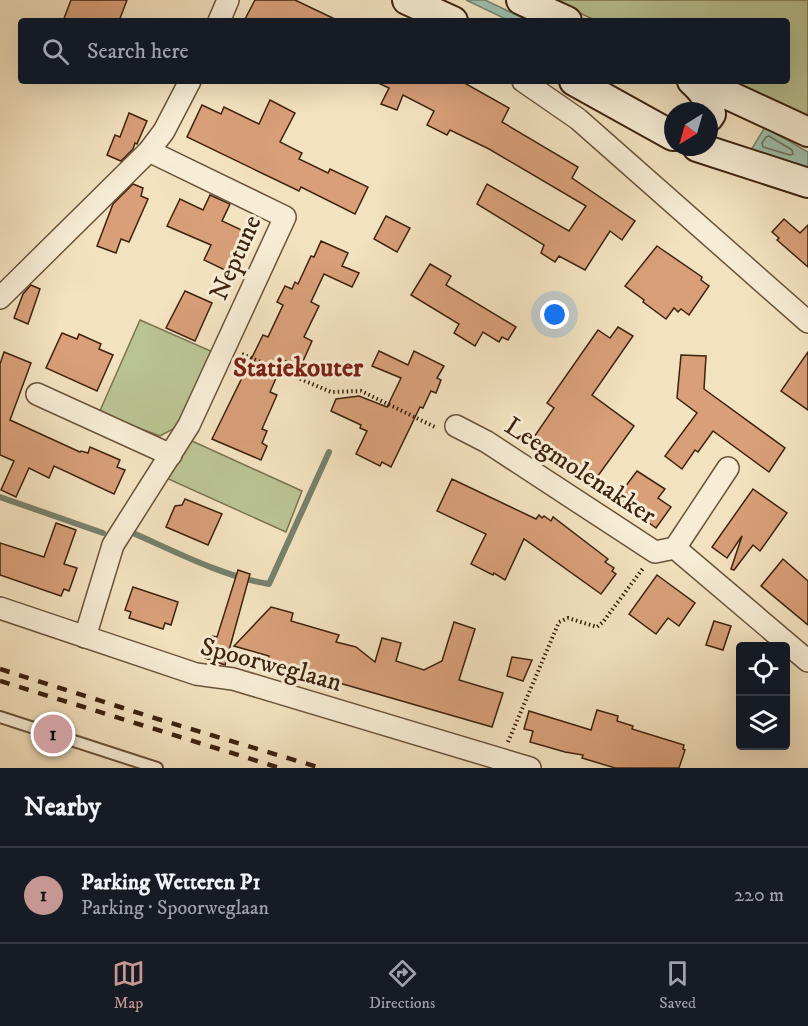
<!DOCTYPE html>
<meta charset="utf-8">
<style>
body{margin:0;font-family:"IM FELL DW Pica",serif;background:#20242c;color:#f1f3f6}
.controls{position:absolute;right:18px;bottom:18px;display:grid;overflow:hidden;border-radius:6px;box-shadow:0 6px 24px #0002}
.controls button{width:54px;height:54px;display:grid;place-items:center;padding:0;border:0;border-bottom:2px solid #363941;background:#171b24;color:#f1f3f6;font:30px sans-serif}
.compass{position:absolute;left:664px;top:102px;width:54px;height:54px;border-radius:50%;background:#171b24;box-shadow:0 6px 24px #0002;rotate:217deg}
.you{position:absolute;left:555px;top:315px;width:21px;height:21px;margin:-15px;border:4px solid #fff;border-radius:50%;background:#1a73e8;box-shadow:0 0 0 9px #1a73e833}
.badge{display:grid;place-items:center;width:39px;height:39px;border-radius:50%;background:#c59692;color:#111;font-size:20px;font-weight:700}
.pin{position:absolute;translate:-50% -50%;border:3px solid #fff;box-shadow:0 2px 6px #0006}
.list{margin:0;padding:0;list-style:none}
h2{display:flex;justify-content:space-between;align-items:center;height:78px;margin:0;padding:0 24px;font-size:26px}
h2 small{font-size:20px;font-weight:400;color:#9ea1a6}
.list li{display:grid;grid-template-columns:39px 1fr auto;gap:18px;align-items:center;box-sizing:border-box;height:96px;padding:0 24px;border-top:2px solid #363941}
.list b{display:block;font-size:22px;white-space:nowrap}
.list p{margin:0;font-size:20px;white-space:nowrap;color:#9ea1a6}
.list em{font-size:20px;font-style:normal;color:#9ea1a6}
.icon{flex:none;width:33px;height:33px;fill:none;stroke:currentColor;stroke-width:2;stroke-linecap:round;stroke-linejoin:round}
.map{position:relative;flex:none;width:808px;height:768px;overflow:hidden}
.search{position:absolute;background:#171b24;box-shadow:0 6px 24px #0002;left:18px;right:18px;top:18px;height:66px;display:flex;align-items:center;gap:15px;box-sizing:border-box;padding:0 21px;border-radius:6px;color:#9ea1a6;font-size:22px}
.sheet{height:174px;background:#171b24}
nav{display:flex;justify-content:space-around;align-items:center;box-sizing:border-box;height:84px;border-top:2px solid #363941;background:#171b24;font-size:16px;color:#9ea1a6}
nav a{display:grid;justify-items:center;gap:3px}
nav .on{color:#c59692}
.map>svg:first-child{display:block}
.green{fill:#bac392;stroke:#7c7350;stroke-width:1.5}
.water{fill:#9dbfab;stroke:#77816c;stroke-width:1.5}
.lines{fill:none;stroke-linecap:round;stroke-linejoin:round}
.shore{stroke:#6e715c;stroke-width:1.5}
.stream{stroke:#77816c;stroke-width:6}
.building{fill:#d89f79;stroke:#3e230e;stroke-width:1.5}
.lane-casing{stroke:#6b533a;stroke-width:14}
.street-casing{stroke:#6b533a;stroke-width:24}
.secondary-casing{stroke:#3e230e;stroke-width:32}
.path{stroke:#3e230e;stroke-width:4;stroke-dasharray:1.5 3;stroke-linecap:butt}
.lane{stroke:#f7ecd5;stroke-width:10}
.street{stroke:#f7ecd5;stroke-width:21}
.secondary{stroke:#f7ecd5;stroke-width:28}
.rail{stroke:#3e230e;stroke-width:4.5;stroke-dasharray:10 10;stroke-linecap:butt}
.labels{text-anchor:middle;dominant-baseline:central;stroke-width:6;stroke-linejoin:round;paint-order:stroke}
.street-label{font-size:26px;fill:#3e230e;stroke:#f7ecd5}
.neighbourhood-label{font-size:27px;font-weight:bold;fill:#7a1f14;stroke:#f7ecd5}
</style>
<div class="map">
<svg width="808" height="768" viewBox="0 0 808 768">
<rect width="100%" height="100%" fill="#f3e2bf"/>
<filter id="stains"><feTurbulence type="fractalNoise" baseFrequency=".00333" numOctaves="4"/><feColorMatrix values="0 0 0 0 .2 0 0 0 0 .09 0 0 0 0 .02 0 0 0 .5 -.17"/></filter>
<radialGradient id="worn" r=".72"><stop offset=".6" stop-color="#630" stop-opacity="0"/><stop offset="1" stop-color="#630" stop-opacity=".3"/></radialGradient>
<!-- green -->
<g class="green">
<polygon points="551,0 808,0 808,116 730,81 787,81 787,21 597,21"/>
<polygon points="140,320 213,352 175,428 160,436 99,413"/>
<polygon points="192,441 302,491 286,532 164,477"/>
</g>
<!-- water -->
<g class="water">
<polygon points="466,0 485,0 529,21 510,21"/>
<polygon points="765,127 808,152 808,167 751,150"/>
</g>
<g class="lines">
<!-- shore -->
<polygon class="shore" points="769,136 792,150 793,154 790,155 763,147 762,143 766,137"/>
<!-- stream -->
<g class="stream">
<polyline points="0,497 103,533"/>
<path d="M133 533C174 551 224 577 269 584L329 452"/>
</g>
</g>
<!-- building -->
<g class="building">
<polygon points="71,0 127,0 119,21 63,21"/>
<polygon points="255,0 295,0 339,21 244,21"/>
<polygon points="374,81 461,81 509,108 502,122 578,167 572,178 635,221 622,240 610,231 585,270 559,256 555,262 541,253 544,245 477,204 487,184 569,231 586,206 489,149 450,130 447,135 427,125 434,111 403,95 397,110 381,104 389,88"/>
<polygon points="270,100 295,113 280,142 302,153 299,159 328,173 330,169 368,187 355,214 301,187 299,191 187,137 202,105 221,114 224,107 259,124"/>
<polygon points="129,113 147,121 137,144 135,143 133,149 121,161 107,155 115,135 120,137"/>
<polygon points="133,184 143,188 141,196 148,199 129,242 121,239 116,253 97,246 113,204"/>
<polygon points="210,195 230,204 222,221 246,232 227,271 204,260 211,245 167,226 180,199 203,210"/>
<polygon points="386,216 410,228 397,252 374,239"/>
<polygon points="784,219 800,233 808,225 808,267 777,240 779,238 772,232"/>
<polygon points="321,241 348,253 342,266 359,273 352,287 324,274 311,302 319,306 304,337 312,341 300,368 284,360 270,392 277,395 262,429 267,431 262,443 267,446 261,460 212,439 263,335 268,337 283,305 277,302 285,286 292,289 295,282 298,284 311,256 314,257"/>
<polygon points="657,246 702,277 701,280 709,286 689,315 681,309 678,312 674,308 666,319 643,302 644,300 625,286"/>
<polygon points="430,264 451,276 446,285 516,327 508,340 502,337 499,342 483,332 475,346 454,333 459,324 411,295"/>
<polygon points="31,285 40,289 28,324 14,318 23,294"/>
<polygon points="185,291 212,303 195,341 166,328"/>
<polygon points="618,327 633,336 592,395 634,426 595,480 561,456 559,459 543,447 545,445 534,437 554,408 547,403 598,330 610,338"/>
<polygon points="62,333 77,339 79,334 101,344 99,349 113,355 97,391 46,368"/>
<polygon points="379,351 408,365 414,351 444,366 437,378 441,380 436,393 431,391 423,408 420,407 391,467 382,462 380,466 356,454 367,431 360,428 361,425 331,411 336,399 359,396 387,407 401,378 372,366"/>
<polygon points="4,352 31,363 10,420 80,452 81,451 88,453 90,447 120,460 117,467 125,470 114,494 54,466 49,478 29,468 16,497 1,490 14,461 0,455 0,364"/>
<polygon points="808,352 808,410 781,391"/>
<polygon points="681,355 706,356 704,389 785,448 769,472 713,431 698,452 695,450 682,469 665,456 697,413 677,398"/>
<polygon points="637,471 665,489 658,498 671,507 656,528 616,499"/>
<polygon points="452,479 536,519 539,515 542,518 544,516 551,521 553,517 608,559 605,562 614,568 612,571 616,574 601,594 524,539 505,580 494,573 493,575 471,564 486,534 437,511"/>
<polygon points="753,489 787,513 760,551 753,545 734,570 731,569 742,536 727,558 712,547"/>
<polygon points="185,499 222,514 208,545 166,527 175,506 182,505"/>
<polygon points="56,523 76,530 64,564 77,568 69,591 64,589 61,596 0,575 0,543 44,557"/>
<polygon points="783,559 808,581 808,625 761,586"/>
<polygon points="238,570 250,574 225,665 205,658 212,636 217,637"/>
<polygon points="657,575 695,603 679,626 668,618 656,634 629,614"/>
<polygon points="133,587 178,602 171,625 165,623 163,629 129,618 131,612 125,610"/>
<polygon points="271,607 293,613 291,621 339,635 336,642 356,647 375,662 382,638 401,643 396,661 424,670 442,661 454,622 475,629 459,680 503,693 492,727 322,678 268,661 269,656 234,646"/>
<polygon points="714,621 731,626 723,650 706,645"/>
<polygon points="512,657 532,660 523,681 507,676"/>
<polygon points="597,710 618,716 617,721 633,726 632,729 684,745 683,749 685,750 679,768 615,768 582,758 583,755 565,752 530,742 533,731 524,729 529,711 591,730"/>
</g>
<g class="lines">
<defs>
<polyline id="lane" points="0,717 157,768"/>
<g id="street">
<polyline points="219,21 228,0"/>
<polyline points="523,81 578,119 808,322"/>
<polyline points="0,298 149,151 164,131 190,81"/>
<polyline points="37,394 171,455"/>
<polyline points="456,426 487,442 655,552 675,548 728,468"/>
<polyline points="675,548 808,661"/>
<polyline points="0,608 196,674 233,679 530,768"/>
<polyline points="85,637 113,545 189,425 285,217 149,151"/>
</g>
<g id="secondary">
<polyline points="407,0 453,21"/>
<polyline points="521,0 567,21"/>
<polyline points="574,81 673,136"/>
<path d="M692 81C703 91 709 99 711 114L709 117"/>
<polyline points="698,81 808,132"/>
<polyline points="697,147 808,183"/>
</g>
</defs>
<!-- lane casing -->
<use href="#lane" class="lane-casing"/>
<!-- street casing -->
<use href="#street" class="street-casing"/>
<!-- secondary casing -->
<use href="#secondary" class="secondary-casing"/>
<!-- path -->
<g class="path">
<polyline points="242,354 331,392 361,391 437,428"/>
<polyline points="508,742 559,622 568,618 597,627 603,622 644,567"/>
</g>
<!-- lane -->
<use href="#lane" class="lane"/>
<!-- street -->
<use href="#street" class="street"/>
<!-- secondary -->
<use href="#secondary" class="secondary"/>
<!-- rail -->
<g class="rail">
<polyline points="0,669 161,720 321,768"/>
<polyline points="0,681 280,768"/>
</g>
</g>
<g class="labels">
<!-- street labels -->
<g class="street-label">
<text transform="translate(236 258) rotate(-66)">Neptune</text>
<text transform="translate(580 471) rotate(33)">Leegmolenakker</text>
<text transform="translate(271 665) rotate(15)">Spoorweglaan</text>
</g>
<!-- neighbourhood labels -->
<g class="neighbourhood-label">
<text x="298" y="368">Statiekouter</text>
</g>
</g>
<rect width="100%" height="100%" filter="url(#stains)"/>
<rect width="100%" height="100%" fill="url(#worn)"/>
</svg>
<div class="controls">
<button><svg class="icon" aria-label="locate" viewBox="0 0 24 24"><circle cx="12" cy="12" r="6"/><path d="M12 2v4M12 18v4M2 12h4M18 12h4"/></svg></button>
<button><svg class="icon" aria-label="layers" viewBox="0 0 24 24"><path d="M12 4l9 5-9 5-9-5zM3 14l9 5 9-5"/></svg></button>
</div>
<svg class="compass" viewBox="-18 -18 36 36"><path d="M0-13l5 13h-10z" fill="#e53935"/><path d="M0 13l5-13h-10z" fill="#9ea1a6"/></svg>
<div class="you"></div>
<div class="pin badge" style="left:53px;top:734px">1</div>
<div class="search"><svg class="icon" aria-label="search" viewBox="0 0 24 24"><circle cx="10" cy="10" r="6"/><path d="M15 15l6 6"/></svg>Search here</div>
</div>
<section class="sheet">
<h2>Nearby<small></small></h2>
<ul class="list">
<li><span class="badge">1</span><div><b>Parking Wetteren P1</b><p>Parking · Spoorweglaan</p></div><em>220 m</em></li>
</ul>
</section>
<nav>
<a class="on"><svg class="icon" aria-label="map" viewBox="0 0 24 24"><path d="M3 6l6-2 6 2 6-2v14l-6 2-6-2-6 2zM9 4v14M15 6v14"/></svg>Map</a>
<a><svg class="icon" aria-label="directions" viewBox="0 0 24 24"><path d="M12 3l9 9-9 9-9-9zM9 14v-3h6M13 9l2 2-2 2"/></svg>Directions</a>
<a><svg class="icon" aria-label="saved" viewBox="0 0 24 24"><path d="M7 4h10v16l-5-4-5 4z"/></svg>Saved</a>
</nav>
